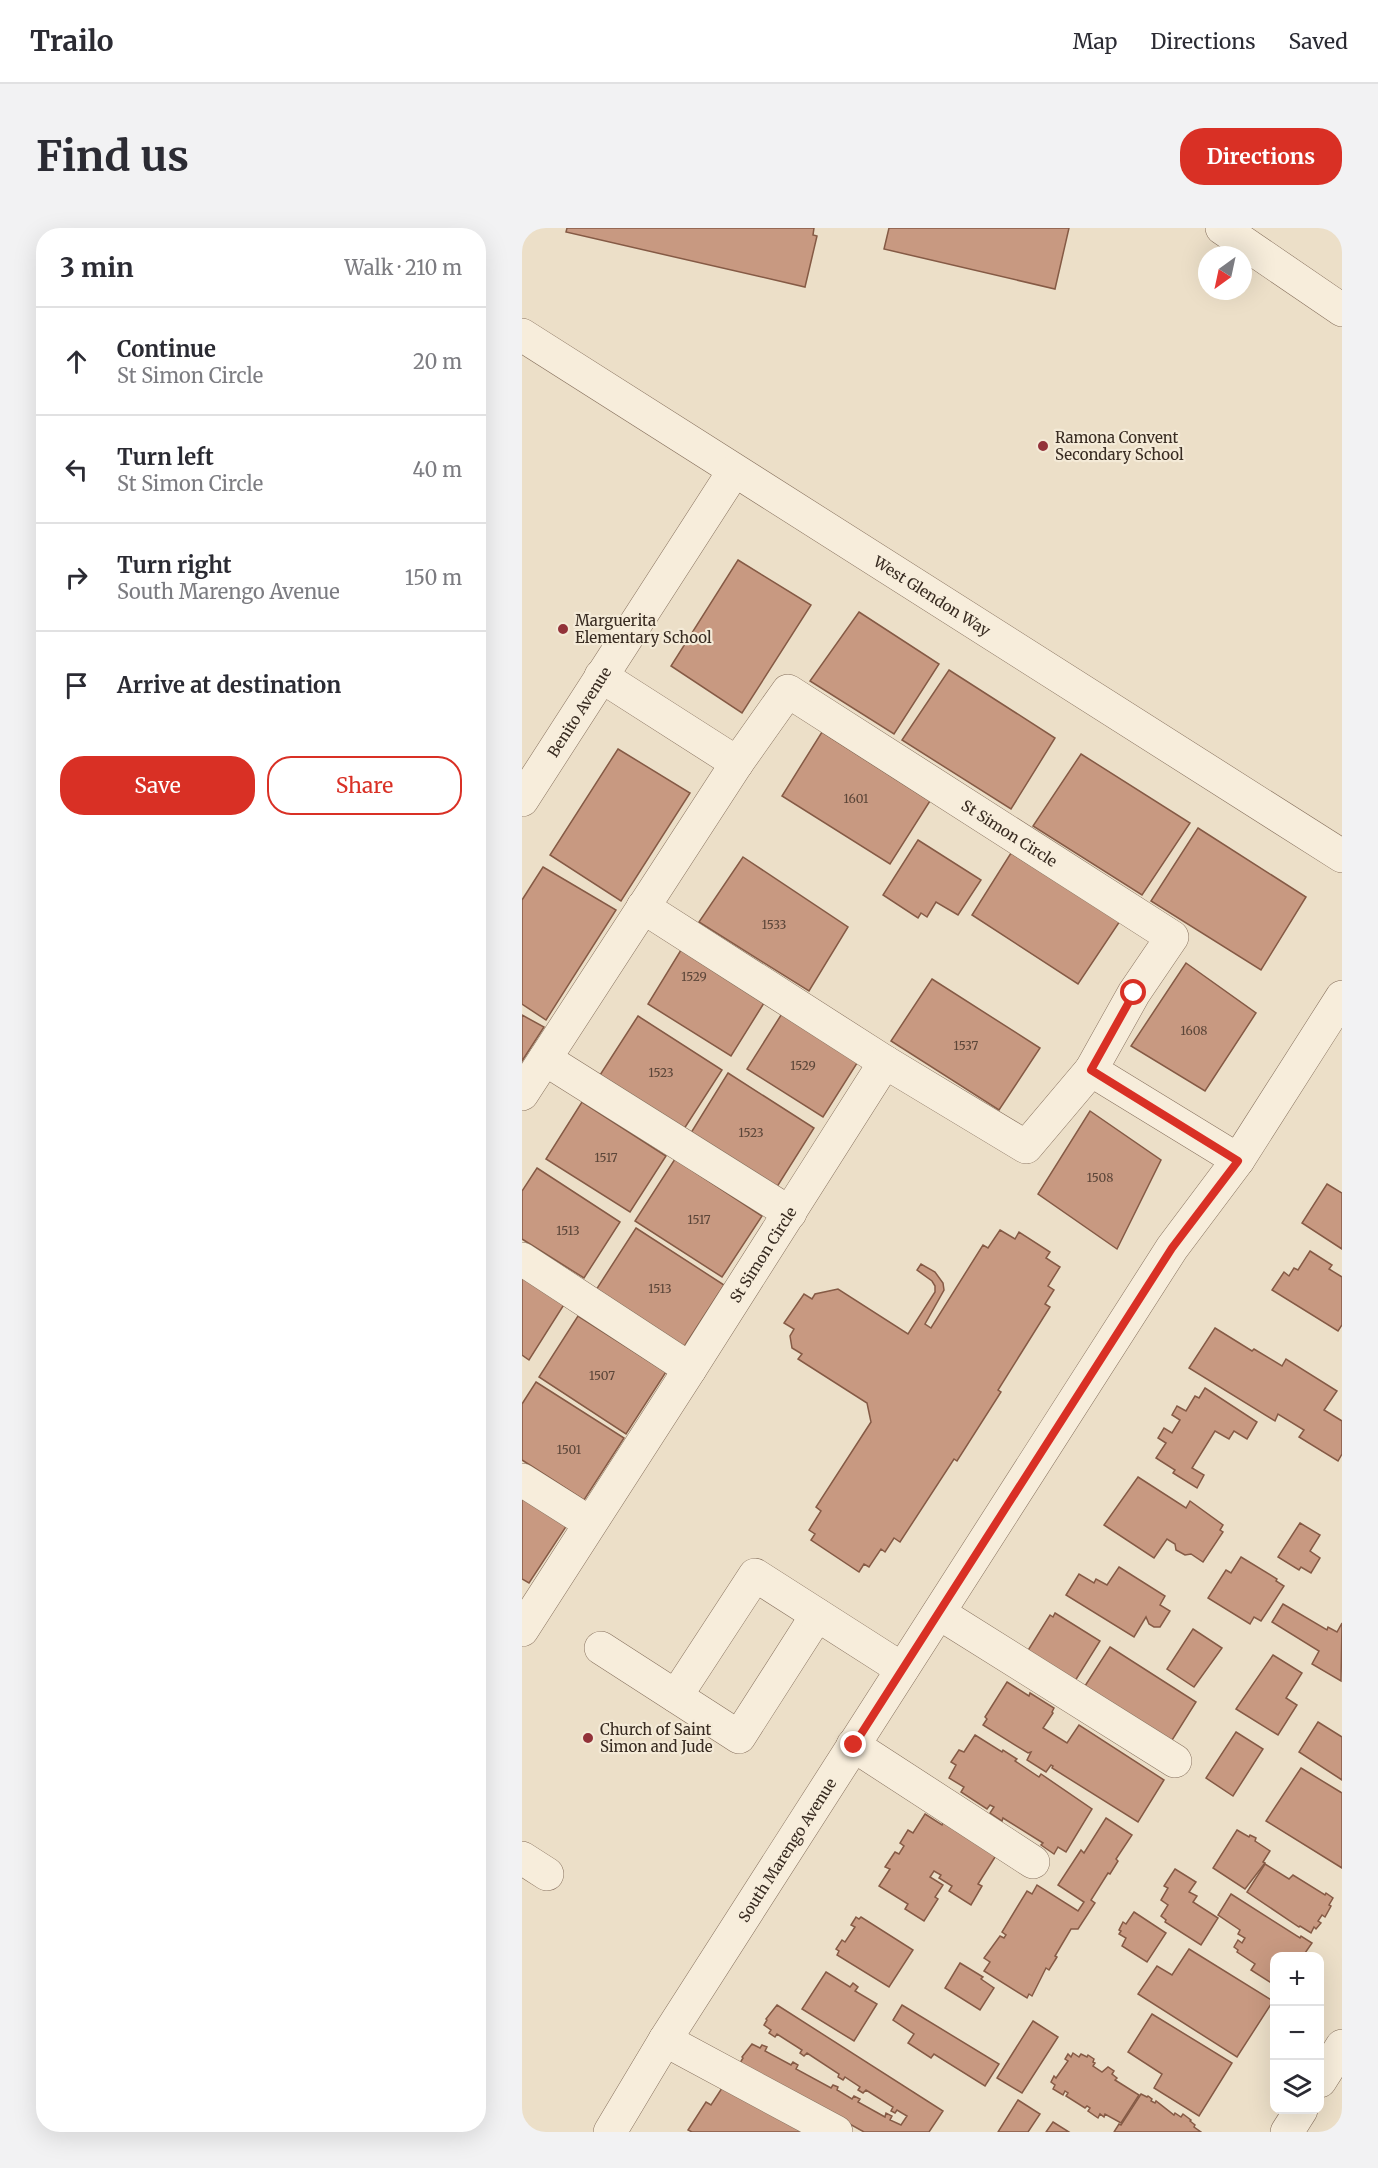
<!DOCTYPE html>
<meta charset="utf-8">
<style>
body{margin:0;font-family:Merriweather,serif;background:#f2f2f3;color:#2b2b33}
.controls{position:absolute;right:18px;bottom:18px;display:grid;overflow:hidden;border-radius:12px;box-shadow:0 6px 24px #0002}
.controls button{width:54px;height:54px;display:grid;place-items:center;padding:0;border:0;border-bottom:2px solid #e1e1e2;background:#fff;color:#2b2b33;font:30px sans-serif}
.compass{position:absolute;left:676px;top:18px;width:54px;height:54px;border-radius:50%;background:#fff;box-shadow:0 6px 24px #0002;rotate:213deg}
.stop{position:absolute;width:18px;height:18px;margin:-14px;border:4px solid #d93025;border-radius:50%;background:#fff}
.stop.end{background:#d93025;border-color:#fff;box-shadow:0 2px 6px #0008}
.list{margin:0;padding:0;list-style:none}
h2{display:flex;justify-content:space-between;align-items:center;height:78px;margin:0;padding:0 24px;font-size:26px}
h2 small{font-size:20px;font-weight:400;color:#7c7c81}
.list li{display:grid;grid-template-columns:39px 1fr auto;gap:18px;align-items:center;box-sizing:border-box;height:108px;padding:0 24px;border-top:2px solid #e1e1e2}
.list b{display:block;font-size:22px;white-space:nowrap}
.list p{margin:0;font-size:20px;white-space:nowrap;color:#7c7c81}
.list em{font-size:20px;font-style:normal;color:#7c7c81}
.actions{display:flex;gap:12px;padding:18px 24px}
.actions a{flex:1;padding:14px 0;border:2px solid #d93025;border-radius:24px;text-align:center;font-size:21px;color:#d93025}
.actions .main{background:#d93025;color:#fff}
.icon{flex:none;width:33px;height:33px;fill:none;stroke:currentColor;stroke-width:2;stroke-linecap:round;stroke-linejoin:round}
.map{position:relative;flex:none;width:820px;height:1904px;overflow:hidden;border-radius:24px}
header{display:flex;align-items:center;gap:36px;box-sizing:border-box;height:84px;padding:0 30px;background:#fff;border-bottom:2px solid #e1e1e2}
header strong{font-size:28px}
nav{display:flex;gap:33px;margin-inline-start:auto;font-size:21px}
.intro{display:flex;align-items:center;justify-content:space-between;box-sizing:border-box;height:144px;padding:0 36px}
h1{margin:0;font-size:42px}
.button{padding:15px 27px;border-radius:24px;background:#d93025;color:#fff;font-size:21px;font-weight:700}
main{display:flex;gap:36px;padding:0 36px}
aside{flex:1;background:#fff;border-radius:24px;box-shadow:0 6px 24px #0002}
.map>svg:first-child{display:block}
.building{fill:#c89981;stroke:#855a45;stroke-width:1.5}
.lines{fill:none;stroke-linecap:round;stroke-linejoin:round}
.minor-casing{stroke:#87715e;stroke-width:34}
.minor{stroke:#f7eddb;stroke-width:33}
.route{stroke:#d93025;stroke-width:8}
.poi-dot{fill:#923239;stroke:#f4ead7;stroke-width:2}
.labels{text-anchor:middle;dominant-baseline:central;stroke-width:4.5;stroke-linejoin:round;paint-order:stroke}
.number-label{font-size:12px;fill:#5c4639}
.poi-label{font-size:15px;fill:#382b21;stroke:#f4ead7;text-anchor:start}
.street-label{font-size:15px;fill:#382b21;stroke:#f4ead7}
</style>
<header>
<strong>Trailo</strong>
<nav><a>Map</a><a>Directions</a><a>Saved</a></nav>
</header>
<div class="intro"><h1>Find us</h1><a class="button">Directions</a></div>
<main>
<aside>
<h2>3 min<small>Walk · 210 m</small></h2>
<ul class="list">
<li><svg class="icon" aria-label="ahead" viewBox="0 0 24 24"><path d="M12 20V5M6 11l6-6 6 6"/></svg><div><b>Continue</b><p>St Simon Circle</p></div><em>20 m</em></li>
<li><svg class="icon" aria-label="left" viewBox="0 0 24 24"><path d="M17 20v-9H6M10 6l-5 5 5 5"/></svg><div><b>Turn left</b><p>St Simon Circle</p></div><em>40 m</em></li>
<li><svg class="icon" aria-label="right" viewBox="0 0 24 24"><path d="M7 20v-9h11M14 6l5 5-5 5"/></svg><div><b>Turn right</b><p>South Marengo Avenue</p></div><em>150 m</em></li>
<li><svg class="icon" aria-label="arrive" viewBox="0 0 24 24"><path d="M6 21V4h12l-3 4 3 4H6"/></svg><div><b>Arrive at destination</b></div></li>
</ul>
<div class="actions"><a class="main">Save</a><a>Share</a></div>
</aside>
<div class="map">
<svg width="820" height="1904" viewBox="0 0 820 1904">
<rect width="100%" height="100%" fill="#ecdfc8"/>
<!-- building -->
<g class="building">
<polygon points="45,0 292,0 291,7 295,8 283,59 44,4"/>
<polygon points="367,0 547,0 533,61 362,21"/>
<polygon points="216,332 289,377 220,485 149,438"/>
<polygon points="337,384 417,436 372,506 288,453"/>
<polygon points="427,442 533,510 489,581 380,512"/>
<polygon points="300,504 408,573 368,636 260,568"/>
<polygon points="96,521 168,565 99,673 28,627"/>
<polygon points="559,526 668,595 620,667 511,598"/>
<polygon points="676,600 784,669 739,742 629,673"/>
<polygon points="396,612 459,652 436,687 414,674 405,689 399,685 396,690 361,667"/>
<polygon points="489,625 598,693 556,756 450,687"/>
<polygon points="221,629 326,699 287,763 177,694"/>
<polygon points="21,639 94,682 24,792 0,776 0,672"/>
<polygon points="159,722 242,775 209,828 126,776"/>
<polygon points="664,735 734,785 683,863 609,818"/>
<polygon points="410,751 518,820 477,882 369,813"/>
<polygon points="261,784 337,832 301,889 225,841"/>
<polygon points="0,787 22,799 0,833"/>
<polygon points="116,788 200,842 162,901 78,847"/>
<polygon points="206,845 292,900 253,962 167,908"/>
<polygon points="60,874 144,928 108,984 24,931"/>
<polygon points="568,883 639,932 595,1021 516,966"/>
<polygon points="153,931 240,988 200,1049 113,993"/>
<polygon points="15,940 98,994 62,1050 0,1011 0,963"/>
<polygon points="805,956 820,965 820,1021 780,995"/>
<polygon points="114,1000 202,1057 162,1119 74,1062"/>
<polygon points="478,1002 493,1011 497,1004 528,1024 524,1030 538,1039 526,1058 532,1062 523,1076 528,1079 476,1162 479,1164 435,1233 432,1231 378,1314 372,1310 363,1324 359,1321 347,1339 342,1336 337,1344 289,1312 293,1306 287,1302 299,1283 294,1279 349,1194 345,1175 276,1131 280,1126 270,1120 268,1108 272,1101 262,1095 282,1066 290,1071 293,1066 316,1061 386,1106 413,1064 413,1058 410,1053 395,1042 399,1036 413,1044 421,1055 422,1062 403,1096 409,1100 461,1017 466,1020"/>
<polygon points="788,1023 810,1037 807,1041 820,1049 820,1097 816,1103 750,1062 762,1044 767,1048 772,1040 776,1042"/>
<polygon points="0,1047 43,1075 7,1132 0,1127"/>
<polygon points="56,1088 144,1144 104,1206 17,1149"/>
<polygon points="693,1100 730,1123 732,1121 760,1138 764,1131 815,1163 802,1182 820,1193 820,1226 816,1233 777,1209 782,1202 756,1186 753,1193 667,1140"/>
<polygon points="14,1154 102,1210 62,1272 0,1232 0,1176"/>
<polygon points="683,1160 735,1194 725,1211 712,1203 707,1211 693,1203 670,1240 682,1247 675,1260 651,1245 653,1242 634,1230 644,1215 636,1210 642,1200 650,1205 658,1192 650,1187 655,1178 664,1183 673,1168 677,1170"/>
<polygon points="616,1249 664,1280 668,1273 701,1297 698,1302 701,1304 681,1334 669,1326 663,1327 654,1322 653,1316 645,1311 632,1330 582,1297"/>
<polygon points="0,1263 47,1294 7,1355 0,1351"/>
<polygon points="778,1295 798,1307 788,1323 798,1330 789,1345 779,1339 777,1342 756,1329"/>
<polygon points="719,1329 755,1351 754,1353 762,1358 739,1393 732,1389 728,1396 686,1370 704,1342 709,1345"/>
<polygon points="597,1339 643,1368 638,1377 648,1383 638,1399 632,1399 627,1396 624,1389 612,1409 544,1367 557,1346 572,1355 574,1351 585,1357"/>
<polygon points="761,1376 805,1402 806,1399 815,1404 820,1395 819,1453 790,1436 797,1423 750,1394"/>
<polygon points="533,1385 578,1413 553,1453 505,1424 528,1387 531,1389"/>
<polygon points="671,1401 700,1420 672,1459 645,1441"/>
<polygon points="588,1419 674,1474 647,1517 561,1461"/>
<polygon points="751,1427 780,1445 764,1470 775,1477 756,1507 714,1481"/>
<polygon points="485,1454 507,1468 508,1465 532,1480 530,1484 531,1485 521,1500 545,1515 557,1497 642,1552 616,1594 530,1540 531,1538 529,1537 524,1544 505,1532 509,1524 506,1525 461,1497 465,1491 463,1489"/>
<polygon points="796,1494 820,1509 820,1552 777,1524"/>
<polygon points="714,1504 741,1521 711,1568 684,1550"/>
<polygon points="453,1507 480,1524 481,1522 495,1531 493,1533 517,1549 519,1546 570,1581 544,1624 536,1619 532,1626 519,1617 521,1615 481,1590 480,1593 468,1585 472,1579 468,1577 465,1581 439,1564 442,1559 427,1550 434,1537 429,1534 437,1522 442,1524"/>
<polygon points="779,1540 820,1565 820,1640 744,1593"/>
<polygon points="403,1586 420,1597 422,1593 475,1626 456,1656 460,1658 449,1677 427,1663 430,1658 417,1650 419,1647 412,1643 408,1649 421,1657 413,1669 416,1671 402,1693 383,1681 386,1676 357,1658 368,1641 363,1639 373,1624 377,1626 382,1618 378,1615 386,1602 391,1605"/>
<polygon points="584,1590 610,1607 594,1631 596,1633 588,1646 586,1645 569,1672 573,1675 556,1701 549,1701 533,1728 535,1729 527,1742 524,1740 510,1768 507,1766 505,1770 462,1743 468,1734 462,1730 478,1708 482,1710 484,1707 480,1704 505,1663 510,1666 515,1657 556,1683 562,1674 536,1657 559,1622 562,1625"/>
<polygon points="715,1602 727,1609 728,1607 734,1610 733,1613 748,1623 741,1634 743,1635 723,1661 691,1640"/>
<polygon points="743,1636 767,1651 771,1647 803,1667 804,1665 811,1670 807,1677 809,1678 803,1689 800,1687 796,1693 799,1695 794,1701 792,1699 789,1705 778,1698 777,1699 725,1664"/>
<polygon points="653,1641 674,1654 667,1664 675,1668 671,1674 696,1690 679,1717 643,1694 644,1692 639,1688 646,1677 639,1672 646,1660 642,1658"/>
<polygon points="709,1666 778,1710 779,1708 790,1715 781,1728 752,1728 751,1756 729,1742 733,1736 715,1724 716,1722 712,1719 716,1712 720,1715 723,1710 716,1706 718,1702 696,1687"/>
<polygon points="612,1684 644,1705 625,1734 600,1718 604,1710 597,1706 599,1703 597,1702 601,1694 604,1696"/>
<polygon points="334,1689 337,1691 339,1689 391,1722 367,1759 315,1727 317,1723 314,1721 320,1712 323,1714 333,1699 329,1697"/>
<polygon points="667,1721 751,1773 715,1829 616,1766 635,1738 650,1747"/>
<polygon points="438,1735 461,1749 459,1751 472,1760 458,1782 423,1760"/>
<polygon points="304,1744 328,1759 331,1755 336,1759 333,1763 355,1776 332,1813 280,1781"/>
<polygon points="255,1777 421,1883 407,1904 342,1904 218,1835 221,1830 220,1829 230,1816 238,1820 240,1817 245,1819 243,1823 269,1837 271,1834 276,1837 274,1841 309,1860 311,1857 316,1859 315,1862 330,1871 332,1868 338,1871 336,1874 363,1889 364,1885 370,1888 368,1892 379,1897 385,1888 375,1882 373,1885 369,1883 371,1879 344,1862 341,1865 336,1862 338,1859 323,1849 321,1852 316,1849 317,1846 285,1825 282,1828 278,1825 280,1822 255,1806 253,1809 247,1805 249,1802 242,1797 245,1792 244,1791"/>
<polygon points="380,1777 477,1836 463,1858 412,1826 409,1830 386,1815 392,1806 371,1792"/>
<polygon points="630,1786 710,1835 677,1888 632,1860 640,1846 606,1824"/>
<polygon points="511,1793 536,1809 500,1865 475,1850"/>
<polygon points="551,1825 557,1829 559,1826 565,1829 566,1827 572,1831 571,1834 573,1835 571,1838 580,1844 586,1839 592,1843 590,1846 595,1850 593,1852 617,1867 599,1895 583,1886 582,1889 578,1886 576,1890 566,1883 568,1880 565,1878 563,1880 544,1868 546,1865 543,1863 541,1867 531,1861 533,1857 529,1854 532,1848 534,1850 546,1833 543,1831 546,1826 549,1829"/>
<polygon points="202,1857 289,1904 170,1904 166,1902 184,1874 189,1877"/>
<polygon points="619,1866 625,1869 626,1868 630,1871 629,1873 633,1875 634,1873 652,1887 653,1885 659,1889 661,1886 669,1892 668,1893 673,1897 672,1899 679,1904 592,1904 597,1896 599,1897"/>
<polygon points="496,1872 518,1886 506,1904 476,1904"/>
<polygon points="531,1894 547,1904 524,1904"/>
</g>
<g class="lines">
<defs>
<g id="minor">
<polyline points="700,0 820,82"/>
<path id="s1" d="M0 107 820 628"/>
<polyline points="79,448 215,535"/>
<path id="s2" d="M0 572 212 243"/>
<polyline points="121,679 363,834"/>
<polyline points="23,831 268,985"/>
<path id="s3" d="M0 866 215 535 266 463 650 709 612 765 569 842"/>
<polyline points="0,1031 168,1141"/>
<polyline points="0,1252 68,1295"/>
<polyline points="417,1385 653,1533"/>
<path id="s4" d="M0 1402 168 1141 363 834 504 919 569 842 716 932"/>
<polyline points="79,1420 217,1509 295,1387"/>
<polyline points="154,1468 233,1347 380,1441"/>
<polyline points="331,1517 511,1634"/>
<polyline points="0,1630 25,1646"/>
<polyline points="143,1812 314,1904"/>
<polyline points="798,1853 820,1818"/>
<path id="s5" d="M88 1904 143 1812 650 1020 716 932 820 769"/>
<polyline points="765,1904 779,1882"/>
</g>
</defs>
<!-- minor casing -->
<use href="#minor" class="minor-casing"/>
<!-- minor -->
<use href="#minor" class="minor"/>
</g>
<g class="lines">
<!-- route -->
<polyline class="route" points="332,1517 650,1020 716,933 569,842 612,765"/>
</g>
<!-- markers -->
<g class="poi-dot">
<circle cx="521" cy="218" r="6"/>
<circle cx="41" cy="401" r="6"/>
<circle cx="66" cy="1510" r="6"/>
</g>
<g class="labels">
<!-- number labels -->
<g class="number-label">
<text x="334" y="570">1601</text>
<text x="252" y="696">1533</text>
<text x="172" y="748">1529</text>
<text x="672" y="802">1608</text>
<text x="444" y="817">1537</text>
<text x="281" y="837">1529</text>
<text x="139" y="844">1523</text>
<text x="229" y="904">1523</text>
<text x="84" y="929">1517</text>
<text x="578" y="949">1508</text>
<text x="177" y="991">1517</text>
<text x="46" y="1002">1513</text>
<text x="138" y="1060">1513</text>
<text x="80" y="1147">1507</text>
<text x="47" y="1221">1501</text>
</g>
<!-- poi labels -->
<g class="poi-label">
<text x="533" y="209">Ramona Convent<tspan x="533" dy="17">Secondary School</tspan></text>
<text x="53" y="392">Marguerita<tspan x="53" dy="17">Elementary School</tspan></text>
<text x="78" y="1501">Church of Saint<tspan x="78" dy="17">Simon and Jude</tspan></text>
</g>
<!-- street labels -->
<g class="street-label">
<text stroke="none"><textPath href="#s1" startOffset="486">West Glendon Way</textPath></text>
<text stroke="none"><textPath href="#s2" startOffset="105">Benito Avenue</textPath></text>
<text stroke="none"><textPath href="#s3" startOffset="746">St Simon Circle</textPath></text>
<text stroke="none"><textPath href="#s4" startOffset="446">St Simon Circle</textPath></text>
<text stroke="none"><textPath href="#s5" startOffset="333">South Marengo Avenue</textPath></text>
</g>
</g>
</svg>
<div class="controls">
<button>+</button>
<button>−</button>
<button><svg class="icon" aria-label="layers" viewBox="0 0 24 24"><path d="M12 4l9 5-9 5-9-5zM3 14l9 5 9-5"/></svg></button>
</div>
<svg class="compass" viewBox="-18 -18 36 36"><path d="M0-13l5 13h-10z" fill="#e53935"/><path d="M0 13l5-13h-10z" fill="#7c7c81"/></svg>
<div class="stop" style="left:612px;top:765px"></div>
<div class="stop end" style="left:332px;top:1517px"></div>
</div>
</main>
